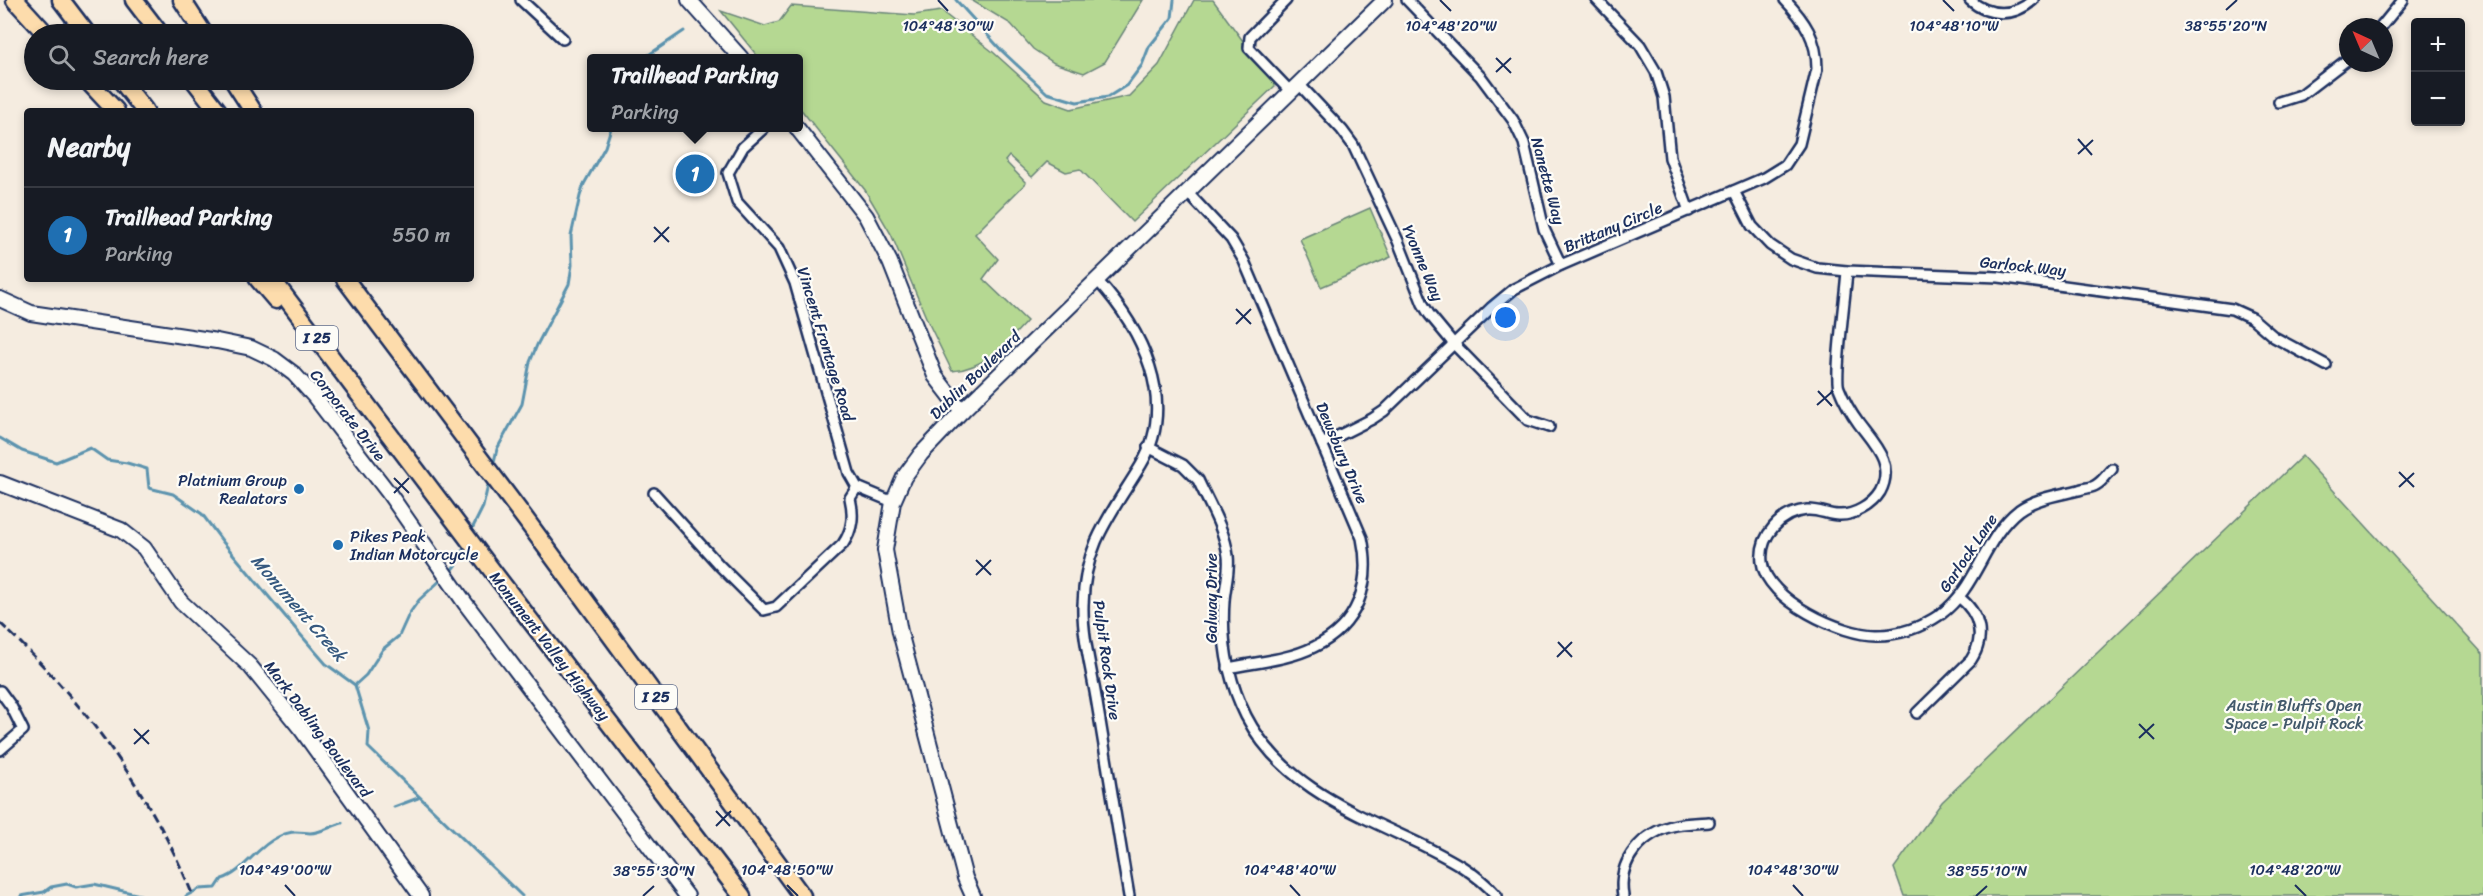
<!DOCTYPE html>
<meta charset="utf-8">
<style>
body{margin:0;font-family:Sriracha,sans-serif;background:#242831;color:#f1f3f6}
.controls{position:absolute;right:18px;top:18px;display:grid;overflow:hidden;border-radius:6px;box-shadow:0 3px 9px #0003}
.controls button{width:54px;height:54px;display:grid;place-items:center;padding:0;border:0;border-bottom:2px solid #363941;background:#171b24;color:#f1f3f6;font:30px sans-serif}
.compass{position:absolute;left:2339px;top:18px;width:54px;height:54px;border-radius:50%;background:#171b24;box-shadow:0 3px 9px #0003;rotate:316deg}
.you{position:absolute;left:1506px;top:318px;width:21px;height:21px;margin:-15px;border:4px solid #fff;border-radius:50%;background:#1a73e8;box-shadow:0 0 0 9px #1a73e833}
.badge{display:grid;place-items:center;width:39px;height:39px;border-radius:50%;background:#1f6fb2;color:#fff;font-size:20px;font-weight:700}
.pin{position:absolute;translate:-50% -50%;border:3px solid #fff;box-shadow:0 2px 6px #0006}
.popup{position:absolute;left:587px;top:54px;width:216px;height:78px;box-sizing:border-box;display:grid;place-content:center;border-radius:6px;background:#171b24;filter:drop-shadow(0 2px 4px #0005);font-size:20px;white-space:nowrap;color:#9ea1a6}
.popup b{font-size:22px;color:#f1f3f6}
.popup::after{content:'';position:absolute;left:50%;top:100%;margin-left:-12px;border:12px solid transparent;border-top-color:#171b24}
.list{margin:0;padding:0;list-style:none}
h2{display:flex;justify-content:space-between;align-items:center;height:78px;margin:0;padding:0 24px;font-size:26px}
h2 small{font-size:20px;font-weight:400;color:#9ea1a6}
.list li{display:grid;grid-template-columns:39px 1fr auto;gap:18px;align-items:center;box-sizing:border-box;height:96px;padding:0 24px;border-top:2px solid #363941}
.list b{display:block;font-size:22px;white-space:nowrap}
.list p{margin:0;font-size:20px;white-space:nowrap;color:#9ea1a6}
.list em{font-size:20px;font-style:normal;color:#9ea1a6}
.icon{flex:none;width:33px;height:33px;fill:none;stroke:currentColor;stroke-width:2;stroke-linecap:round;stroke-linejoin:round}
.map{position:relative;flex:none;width:2483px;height:896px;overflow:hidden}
.search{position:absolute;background:#171b24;box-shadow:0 3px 9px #0003;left:24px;top:24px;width:450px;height:66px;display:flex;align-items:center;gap:15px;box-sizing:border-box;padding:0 21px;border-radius:33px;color:#9ea1a6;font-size:22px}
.panel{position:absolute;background:#171b24;box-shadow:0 3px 9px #0003;left:24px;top:108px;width:450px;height:174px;border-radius:6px}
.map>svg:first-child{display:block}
.green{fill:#b5d892;stroke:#688478;stroke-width:1.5}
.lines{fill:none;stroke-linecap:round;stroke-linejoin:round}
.stream{stroke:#5b93ae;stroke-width:3}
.street-casing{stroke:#1b2f5e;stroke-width:14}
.secondary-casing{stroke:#1b2f5e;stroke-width:18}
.highway-casing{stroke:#1b2f5e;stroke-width:21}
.street{stroke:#fdfcf7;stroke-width:9}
.secondary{stroke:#fdfcf7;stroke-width:14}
.highway{stroke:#fddcac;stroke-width:16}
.rail{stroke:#1b2f5e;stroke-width:3;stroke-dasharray:9 4.5;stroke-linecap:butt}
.ticks{fill:none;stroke:#1b2f5e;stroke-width:2}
.poi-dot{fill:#1f6fb2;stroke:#fdfcf7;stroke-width:2}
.labels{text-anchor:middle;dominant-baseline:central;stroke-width:4.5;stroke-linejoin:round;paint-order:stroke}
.shield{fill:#fdfcf7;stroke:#5f6c8c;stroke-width:1.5}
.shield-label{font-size:15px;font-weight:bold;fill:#1b2f5e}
.street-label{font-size:16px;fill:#1b2f5e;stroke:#fdfcf7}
.poi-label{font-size:16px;fill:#1b2f5e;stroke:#fdfcf7;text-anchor:end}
.park-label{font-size:16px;fill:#42596b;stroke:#fdfcf7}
.water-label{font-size:18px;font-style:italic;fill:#36597f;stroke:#fdfcf7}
.ticks-label{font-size:15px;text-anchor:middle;fill:#1b2f5e;stroke:#fdfcf7;stroke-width:4.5;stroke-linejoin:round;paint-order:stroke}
</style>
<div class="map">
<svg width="2483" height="896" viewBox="0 0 2483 896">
<rect width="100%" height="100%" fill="#f5ece0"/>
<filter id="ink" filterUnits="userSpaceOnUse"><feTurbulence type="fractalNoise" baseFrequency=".0167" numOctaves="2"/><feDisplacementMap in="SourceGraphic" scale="12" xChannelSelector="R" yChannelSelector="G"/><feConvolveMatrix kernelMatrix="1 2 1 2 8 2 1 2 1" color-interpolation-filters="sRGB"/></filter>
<g filter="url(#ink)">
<!-- green -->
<g class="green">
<polygon points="971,0 1143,0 1105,62 1084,73 1054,63 1033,49 1011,24"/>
<path d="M1194 0H1213L1243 41 1244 51 1277 84 1132 222 1080 169 1066 172 1047 162 1032 177 1009 156 1005 161 1026 183 975 234 998 259 983 279 1027 321C1005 345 985 368 952 371L928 322 891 234 865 190 799 107 798 58H759L721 11 765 26 779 22 791 6 914 15 941 11 993 52 1046 100 1071 109 1129 96 1159 65Z"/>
<polygon points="1370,208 1391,257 1321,287 1300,239"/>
<polygon points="2302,456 2483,654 2483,896 1904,896 1894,868 1942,802"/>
</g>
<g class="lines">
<!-- stream -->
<g class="stream">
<polyline points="956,0 1002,51 1047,93 1077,102 1108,97 1127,85 1142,65 1149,47 1172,18 1174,0"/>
<polyline points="644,58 684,31"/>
<polyline points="0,438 22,451 56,462 90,448 107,460 127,463 147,469 149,488 173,494 202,514 223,542 300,634 326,664 355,685 369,731 368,747 522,896"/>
<polyline points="493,466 497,449 522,404 530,362 537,345 569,284 572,265 571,236 580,196 584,184 605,147 611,128"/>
<polyline points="471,531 483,507 489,481"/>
<polyline points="449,573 458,562 465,545"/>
<polyline points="355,685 366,675 383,649 399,636 409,614 419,600 444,577"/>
<polyline points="394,807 418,798"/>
<polyline points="21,896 44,892 51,887 67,884 76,887 94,884 144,896"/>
<path d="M186 896 199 889 216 888 222 879C243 873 256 847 278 837 290 830 297 832 310 833 320 833 332 826 342 823"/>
</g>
<defs>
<g id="street">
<polyline points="521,0 563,39"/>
<polyline points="1286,0 1250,37 1249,48 1291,92"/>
<polyline points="1407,0 1481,77 1513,120 1524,143 1544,229 1561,265"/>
<polyline points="1597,0 1640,45 1656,72 1664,97 1670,158 1689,211"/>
<path d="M1970 0C1989 17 2014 17 2033 0"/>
<polyline points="2381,27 2403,0"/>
<polyline points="1299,84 1342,130 1353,145 1398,241 1423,304 1429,314 1453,343 1528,420 1549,427"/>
<polyline points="2279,102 2301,95 2348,59"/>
<polyline points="764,128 743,147 728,173 737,202 779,248 795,283 849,473 857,487 893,502"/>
<polyline points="1734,191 1752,226 1770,245 1791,259 1817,268 1847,271 1999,277 2232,309 2252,318 2274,337 2326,365"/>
<path d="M1188 193 1231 239 1244 261 1362 538C1372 584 1358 626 1314 647 1288 660 1256 662 1228 668"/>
<path d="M1847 271C1846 290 1834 377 1839 388 1844 401 1851 413 1859 424 1874 444 1895 464 1880 492 1872 505 1854 516 1838 515 1828 515 1818 509 1807 510 1781 512 1759 536 1762 562 1766 600 1843 636 1877 635 1900 635 1922 627 1941 614 1977 588 1984 537 2019 510 2036 498 2059 495 2079 490 2084 488 2092 488 2096 485 2102 482 2107 474 2112 469"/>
<path d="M1097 280C1141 328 1179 401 1141 465 1112 513 1084 544 1083 605 1082 637 1092 671 1097 703 1108 768 1118 832 1129 896"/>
<path d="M1322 444 1372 419 1384 411 1491 308 1514 289 1561 265 1764 178 1785 165 1799 144 1817 69C1817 39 1805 21 1785 0"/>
<path d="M1148 447 1183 465 1198 480C1209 504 1225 530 1228 556 1230 571 1225 586 1224 601 1221 642 1228 680 1246 716 1282 786 1355 813 1422 845 1450 859 1476 872 1497 896"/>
<path d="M654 493 720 566 764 610 776 607 843 544C853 529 854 515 850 498L857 487"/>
<polyline points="0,691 11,706 23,730 0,750"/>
<path d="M1917 713 1971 660C1986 637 1980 614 1959 597"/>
<path d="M1623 896C1617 861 1642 832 1676 825 1686 823 1698 823 1709 822"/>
</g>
<g id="secondary">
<polyline points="689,0 741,58"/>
<polyline points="797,128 866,216 890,262 935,376 962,411"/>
<polyline points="0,299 31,313 217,341 251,348 274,359 294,374 314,396 388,492 465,603 687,896"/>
<polyline points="0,483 121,530 144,548 181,602 250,666 301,729 421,896"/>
<polyline points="973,896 965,878 900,632 885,550 893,502 904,477 921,454 962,411 1385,0"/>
</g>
<g id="highway">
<polyline points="15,0 46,34"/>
<polyline points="61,0 87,34"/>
<polyline points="134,0 160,34"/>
<polyline points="182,0 204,34"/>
<polyline points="87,80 116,111"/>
<polyline points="121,80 145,111"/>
<polyline points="194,80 218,111"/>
<polyline points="233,80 253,111"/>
<polyline points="258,279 276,300"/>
<polyline points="272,279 497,577 742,896"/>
<polyline points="345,279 526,520 802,896"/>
</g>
</defs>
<!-- street casing -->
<use href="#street" class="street-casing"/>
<!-- secondary casing -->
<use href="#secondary" class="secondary-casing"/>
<!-- highway casing -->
<use href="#highway" class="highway-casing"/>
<!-- street -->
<use href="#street" class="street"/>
<!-- secondary -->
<use href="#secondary" class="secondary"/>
<!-- highway -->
<use href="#highway" class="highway"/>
<!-- rail -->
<path class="rail" d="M0 623C81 698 152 793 193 896"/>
</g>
</g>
<!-- ticks -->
<path class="ticks" d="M938 0 948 11M1440 0 1451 11M1943 0 1954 11M2226 10 2237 0M1496 58 1511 73M1496 72 1511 58M2078 139 2092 155M2078 154 2093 140M654 227 669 242M654 242 669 227M1236 309 1251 324M1236 324 1251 309M1818 391 1832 406M1817 405 1833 391M2399 472 2414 487M394 478 409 493M2399 487 2414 473M394 493 409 478M976 560 991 575M976 575 991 560M1558 642 1572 657M1557 657 1572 642M2139 724 2154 739M134 729 149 744M2139 738 2154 724M134 744 149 730M716 811 730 826M716 826 731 811M285 885 295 896M787 885 798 896M1290 885 1300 896M1793 885 1803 896M2295 885 2306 896M643 896 654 886M1976 896 1987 886"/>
<!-- markers -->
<g class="poi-dot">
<circle cx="299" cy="489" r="6"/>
<circle cx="338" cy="545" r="6"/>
</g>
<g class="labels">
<!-- shield labels -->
<g class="shield">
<rect x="296" y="326" width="42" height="24" rx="4.5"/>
<rect x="635" y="685" width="42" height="24" rx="4.5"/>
</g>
<g class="shield-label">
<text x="317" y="338">I 25</text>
<text x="656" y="697">I 25</text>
</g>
<!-- street labels -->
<g class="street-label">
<text transform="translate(1548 181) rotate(75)">Nanette Way</text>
<text transform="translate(1613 227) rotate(-23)">Brittany Circle</text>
<text transform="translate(1423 263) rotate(67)">Yvonne Way</text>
<text transform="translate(2023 266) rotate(6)">Garlock Way</text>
<text transform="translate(826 344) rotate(73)">Vincent Frontage Road</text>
<text transform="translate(975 375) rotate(-44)">Dublin Boulevard</text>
<text transform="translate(348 415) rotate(52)">Corporate Drive</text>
<text transform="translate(1342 453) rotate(67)">Dewsbury Drive</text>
<text transform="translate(1968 553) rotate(-56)">Garlock Lane</text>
<text transform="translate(1211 598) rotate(-90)">Galway Drive</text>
<text transform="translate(550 646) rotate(52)">Monument Valley Highway</text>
<text transform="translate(1107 660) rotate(82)">Pulpit Rock Drive</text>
<text transform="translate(318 729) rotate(53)">Mark Dabling Boulevard</text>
</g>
<!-- poi labels -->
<g class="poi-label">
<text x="287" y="480">Platnium Group<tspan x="287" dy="18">Realators</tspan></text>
<text x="350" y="536" text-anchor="start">Pikes Peak<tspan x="350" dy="18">Indian Motorcycle</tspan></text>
</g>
<!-- park labels -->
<g class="park-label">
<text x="2294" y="705">Austin Bluffs Open<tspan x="2294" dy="18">Space - Pulpit Rock</tspan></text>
</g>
<!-- water labels -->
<g class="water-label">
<text transform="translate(299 608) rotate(49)">Monument Creek</text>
</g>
</g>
<g class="ticks-label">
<text x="2226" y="31">38°55'20"N</text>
<text x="1451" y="31">104°48'20"W</text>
<text x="948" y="31">104°48'30"W</text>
<text x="1954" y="31">104°48'10"W</text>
<text x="285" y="875">104°49'00"W</text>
<text x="787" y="875">104°48'50"W</text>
<text x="1290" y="875">104°48'40"W</text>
<text x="1793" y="875">104°48'30"W</text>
<text x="2295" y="875">104°48'20"W</text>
<text x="654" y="876">38°55'30"N</text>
<text x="1987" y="876">38°55'10"N</text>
</g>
</svg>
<div class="controls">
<button>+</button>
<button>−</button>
</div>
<svg class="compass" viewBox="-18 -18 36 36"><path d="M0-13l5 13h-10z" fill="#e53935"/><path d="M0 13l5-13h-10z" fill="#9ea1a6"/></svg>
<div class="you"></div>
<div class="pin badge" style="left:695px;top:174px">1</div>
<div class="popup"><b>Trailhead Parking</b>Parking</div>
<div class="search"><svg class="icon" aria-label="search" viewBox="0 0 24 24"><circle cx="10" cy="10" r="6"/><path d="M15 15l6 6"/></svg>Search here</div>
<section class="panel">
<h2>Nearby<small></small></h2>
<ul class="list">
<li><span class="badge">1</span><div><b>Trailhead Parking</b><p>Parking</p></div><em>550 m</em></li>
</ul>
</section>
</div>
